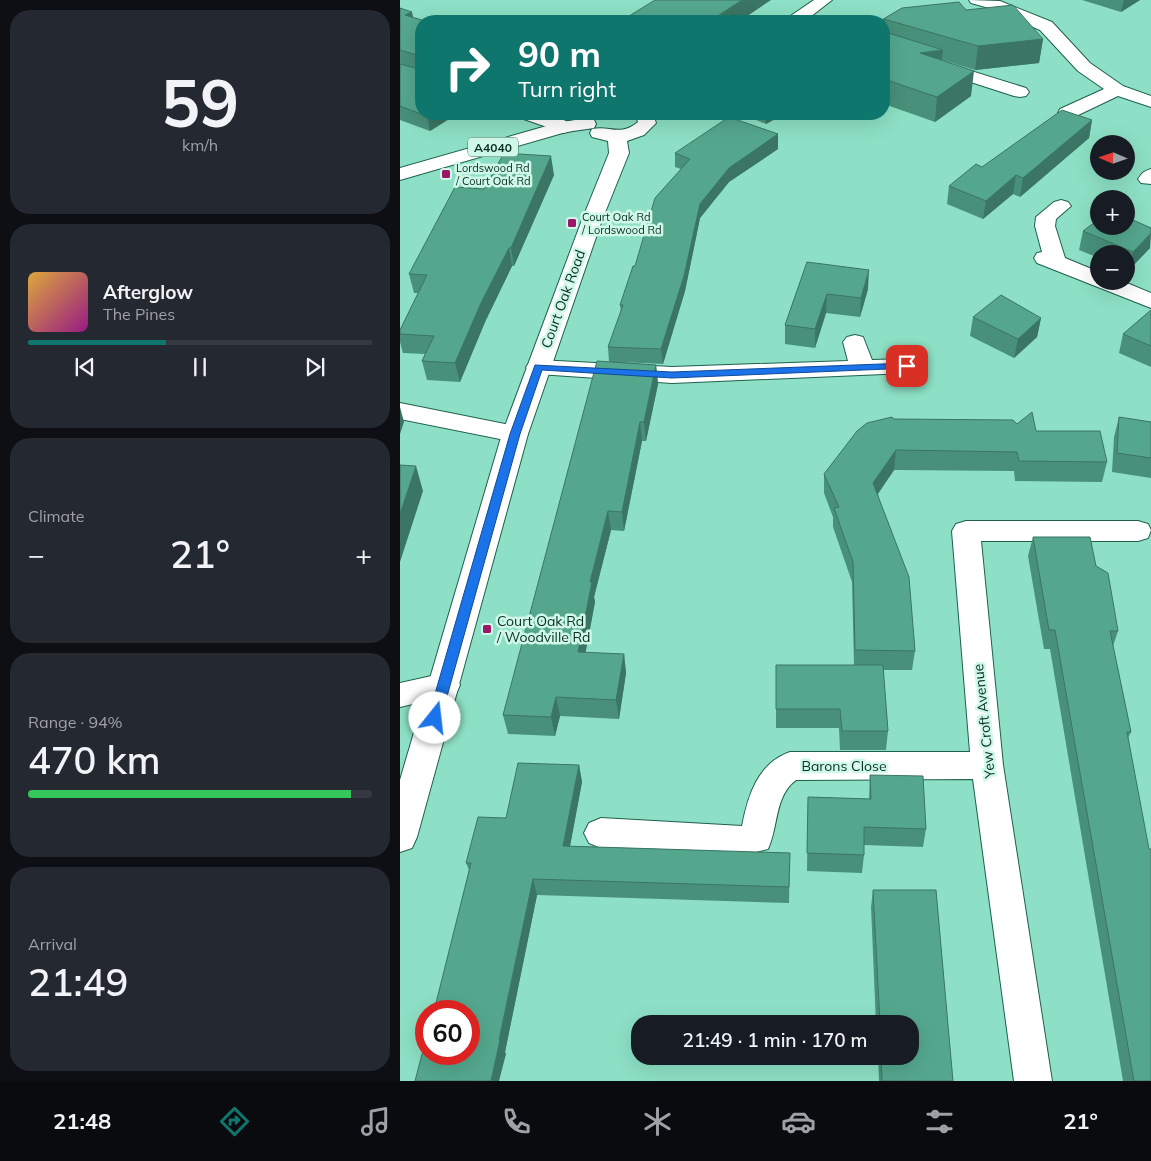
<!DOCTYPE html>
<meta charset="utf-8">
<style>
:root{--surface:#171b24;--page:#242831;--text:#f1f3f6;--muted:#9ea1a6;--line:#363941;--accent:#0f766e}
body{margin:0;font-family:Mulish,sans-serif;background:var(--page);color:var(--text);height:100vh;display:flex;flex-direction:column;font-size:19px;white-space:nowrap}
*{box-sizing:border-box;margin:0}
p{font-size:16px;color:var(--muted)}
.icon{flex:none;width:28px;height:28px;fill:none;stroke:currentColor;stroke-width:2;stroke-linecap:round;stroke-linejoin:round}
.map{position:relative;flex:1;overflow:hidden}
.sheet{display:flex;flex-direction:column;gap:10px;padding:10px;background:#0d0f14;width:400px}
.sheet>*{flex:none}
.top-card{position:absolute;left:15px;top:15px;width:475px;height:105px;border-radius:20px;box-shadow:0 5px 20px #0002;background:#0f766e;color:#fff;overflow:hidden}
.needle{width:32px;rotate:272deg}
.tools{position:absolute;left:690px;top:135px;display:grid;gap:10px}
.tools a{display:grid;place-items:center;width:45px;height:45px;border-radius:50%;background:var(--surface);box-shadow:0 5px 20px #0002;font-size:25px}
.speed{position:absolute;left:15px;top:1000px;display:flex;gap:10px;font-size:25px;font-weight:700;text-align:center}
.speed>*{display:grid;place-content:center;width:65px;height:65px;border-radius:50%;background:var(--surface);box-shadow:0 5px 20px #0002;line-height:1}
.speed .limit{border:8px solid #d22;background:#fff;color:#111}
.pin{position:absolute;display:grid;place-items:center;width:42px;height:42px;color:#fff;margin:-21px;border-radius:10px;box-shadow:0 2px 8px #0006}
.me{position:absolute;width:55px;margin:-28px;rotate:16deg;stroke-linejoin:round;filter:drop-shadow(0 0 4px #0008)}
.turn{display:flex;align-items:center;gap:18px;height:105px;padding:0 20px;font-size:22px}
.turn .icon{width:65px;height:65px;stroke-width:2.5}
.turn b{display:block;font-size:35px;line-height:42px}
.big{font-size:38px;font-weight:600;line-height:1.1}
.sheet .tile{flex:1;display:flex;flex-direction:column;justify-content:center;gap:8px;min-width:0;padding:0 18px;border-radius:20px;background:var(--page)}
.sheet .dial{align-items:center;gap:0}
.dial b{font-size:65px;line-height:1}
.song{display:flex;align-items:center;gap:15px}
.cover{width:60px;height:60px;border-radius:8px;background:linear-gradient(135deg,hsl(40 70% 55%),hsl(310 70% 35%))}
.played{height:5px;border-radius:2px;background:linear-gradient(90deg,var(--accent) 40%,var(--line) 40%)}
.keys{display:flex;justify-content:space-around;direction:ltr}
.heat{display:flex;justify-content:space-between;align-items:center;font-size:28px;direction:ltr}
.charge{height:8px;border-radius:4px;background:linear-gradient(90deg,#34c759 94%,var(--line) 0)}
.trip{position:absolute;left:231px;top:1015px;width:288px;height:50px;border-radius:20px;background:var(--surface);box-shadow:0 5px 20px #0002;font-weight:600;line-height:50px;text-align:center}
.tab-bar{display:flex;height:80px;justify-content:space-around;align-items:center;background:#090b0e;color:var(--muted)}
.tab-bar .icon{width:35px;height:35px}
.tab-bar .selected{color:var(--accent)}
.tab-bar b{font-size:22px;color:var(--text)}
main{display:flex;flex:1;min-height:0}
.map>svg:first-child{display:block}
</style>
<main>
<section class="sheet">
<div class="tile dial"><b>59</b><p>km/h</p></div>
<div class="tile">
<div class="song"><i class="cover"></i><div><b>Afterglow</b><p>The Pines</p></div></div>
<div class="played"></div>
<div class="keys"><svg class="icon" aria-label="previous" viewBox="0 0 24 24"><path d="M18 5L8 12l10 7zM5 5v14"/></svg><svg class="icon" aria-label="pause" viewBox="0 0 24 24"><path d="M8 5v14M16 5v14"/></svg><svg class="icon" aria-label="next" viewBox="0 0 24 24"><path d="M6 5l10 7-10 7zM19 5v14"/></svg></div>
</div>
<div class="tile"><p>Climate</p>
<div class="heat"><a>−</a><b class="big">21°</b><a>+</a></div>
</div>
<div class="tile"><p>Range · 94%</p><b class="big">470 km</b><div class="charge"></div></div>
<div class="tile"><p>Arrival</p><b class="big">21:49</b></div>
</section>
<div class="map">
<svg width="751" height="1081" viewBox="0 0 751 1081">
<rect width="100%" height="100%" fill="#8de0c5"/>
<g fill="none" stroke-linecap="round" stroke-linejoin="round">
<g stroke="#1e604d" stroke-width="2">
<path id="minor" d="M 569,0 L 600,1 L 652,22 L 690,63 L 723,86 L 751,96 L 751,107 L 718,96 L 674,117 L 667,119 L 660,117 L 658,113 L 660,109 L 704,89 L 678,71 L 640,30 L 589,8 L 571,3 Z
M 484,44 L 626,88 L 629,92 L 626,96 L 620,97 L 614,96 L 484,54 Z
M 119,114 C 133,113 164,114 173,127 L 171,131 L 164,133 L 121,118 Z
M 751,169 L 751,184 L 741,183 L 738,179 C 742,173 744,171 751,169 Z
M 661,200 L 668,202 L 671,206 L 656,219 L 655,226 L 665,258 L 699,272 L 699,281 L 722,281 L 751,293 L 751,308 L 637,263 L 634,258 L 637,253 L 642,252 L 635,226 L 636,217 L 654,202 Z
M 455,335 L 463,337 L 472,360 L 507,359 L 515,361 L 519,366 L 515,371 L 507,373 L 272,383 L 138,374 L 130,372 L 126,367 L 130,362 L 138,360 L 272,367 L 448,361 L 443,342 L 447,337 Z
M 0,403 L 115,426 L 124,428 L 128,434 L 124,440 L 115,442 L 0,419 Z
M 566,521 L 738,521 L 748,524 L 751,530 L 748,538 L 738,541 L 581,541 L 603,765 L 652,1081 L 614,1081 L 573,779 L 396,780 C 374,797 379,825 368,849 L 339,856 L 201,848 L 189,843 L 184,833 L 189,823 L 201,818 L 342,826 C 348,795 358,763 390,752 L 570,752 L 552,531 L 556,524 Z
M 45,673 L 56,676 L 60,685 L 56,694 L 0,707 L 0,683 Z"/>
</g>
<g stroke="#1e604d" stroke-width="2">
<path id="major" d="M 414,0 L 432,0 L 405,21 L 387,21 L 389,17 Z
M 235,114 L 253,114 L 256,123 L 244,135 L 227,141 L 229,153 L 202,220 L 128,434 L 17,837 L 12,848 L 0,852 L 0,780 L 102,434 L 182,220 L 209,153 L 208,141 L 192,137 L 190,133 L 192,129 C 210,125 220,137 238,122 Z
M 187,118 L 194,120 L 196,124 L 194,128 L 166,132 L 0,180 L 0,168 L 157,123 Z"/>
</g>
<use href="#minor" fill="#fff" fill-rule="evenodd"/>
<use href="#major" fill="#fff" fill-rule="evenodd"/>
</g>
<path fill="#489079" d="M 682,0 L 740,0 L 721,12 Z
M 0,8 L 14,18 L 25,21 L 21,114 L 57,114 L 30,131 L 0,120 Z
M 502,8 L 566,10 L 643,39 L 639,63 L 575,70 L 542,60 L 571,96 L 535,122 L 484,104 L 484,21 L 480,21 Z
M 342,114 L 384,114 L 366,124 Z
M 692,120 L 689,138 L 620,197 L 613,194 L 583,219 L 547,204 L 549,186 L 582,167 Z
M 378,134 L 378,149 L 329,182 L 300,218 L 285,291 L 263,364 L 219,362 L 256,365 L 258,384 L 246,441 L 242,441 L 224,531 L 211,530 L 194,597 L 195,602 L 185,653 L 224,654 L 226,673 L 219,719 L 160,716 L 155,736 L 108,734 L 103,715 L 209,362 L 208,347 L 221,312 L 220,305 L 235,266 L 281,169 L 275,167 L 275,153 Z
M 154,175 L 114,266 L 112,266 L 85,322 L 60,382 L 27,380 L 22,361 L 25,354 L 3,353 L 0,342 L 0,330 L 18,293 L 14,293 L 9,274 L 84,189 Z
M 683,231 L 750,248 L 728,271 L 726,270 L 726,254 L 699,254 L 699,258 L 679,250 Z
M 407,262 L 468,289 L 460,317 L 426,313 L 415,348 L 385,344 L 385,325 Z
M 751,310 L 751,367 L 719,353 L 723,334 Z
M 573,317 L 641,318 L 637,337 L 614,358 L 570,336 Z
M 719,417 L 751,422 L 751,478 L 712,472 L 714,437 Z
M 494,419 L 617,424 L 636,431 L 707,462 L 702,482 L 615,481 L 614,471 L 494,470 L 478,494 L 515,651 L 512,670 L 483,670 L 488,731 L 486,750 L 440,750 L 439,728 L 376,728 L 376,665 L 454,665 L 452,582 L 433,527 L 433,517 L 424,493 L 424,474 Z
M 633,537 L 696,566 L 718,631 L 713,646 L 731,732 L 728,738 L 751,1081 L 723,1081 L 650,649 L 644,649 L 628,556 Z
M 179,765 L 182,782 L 170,846 L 390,853 L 389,903 L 137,895 L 105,1052 L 106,1054 L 26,1054 L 69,870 L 66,863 L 106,818 Z
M 470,775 L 526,829 L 523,847 L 464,845 L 464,855 L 462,873 L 407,871 L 408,797 L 469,799 Z
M 473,890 L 553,1081 L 479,1081 L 478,1056 L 510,1056 L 510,1024 L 476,1024 L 471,907 Z"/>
<path fill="#3b7563" d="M 342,0 L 371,0 L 340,21 L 310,21 Z
M 724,0 L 740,0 L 721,12 Z
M 12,12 L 15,26 L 5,15 Z
M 643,39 L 639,63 L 575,70 L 578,46 Z
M 543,50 L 540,74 L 520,53 Z
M 574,71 L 571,96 L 535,122 L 537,97 Z
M 30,114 L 57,114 L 30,131 L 27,116 Z
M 366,114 L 384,114 L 366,124 Z
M 692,120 L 689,138 L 620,197 L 623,178 Z
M 378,134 L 378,149 L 329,182 L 300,218 L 285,291 L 263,364 L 261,349 L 300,204 L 329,168 Z
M 151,156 L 154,175 L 114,266 L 111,248 Z
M 616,175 L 613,194 L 583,219 L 586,201 Z
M 751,233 L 750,248 L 728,271 L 733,252 Z
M 109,248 L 112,266 L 85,322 L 60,382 L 55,363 L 81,303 Z
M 469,270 L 468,289 L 460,317 L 461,298 Z
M 427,294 L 426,313 L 415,348 L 415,329 Z
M 641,318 L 637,337 L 614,358 L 618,339 Z
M 256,365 L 258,384 L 246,441 L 244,422 Z
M 0,407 L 4,422 L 0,434 Z
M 240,422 L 242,441 L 224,531 L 222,512 Z
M 496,450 L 494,470 L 472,502 L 473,483 Z
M 16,466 L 23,491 L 0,562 L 0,514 Z
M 208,511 L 211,530 L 194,597 L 195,602 L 182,672 L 178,652 L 190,582 Z
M 224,654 L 226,673 L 219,719 L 216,700 Z
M 156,697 L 160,716 L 155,736 L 151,717 Z
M 179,765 L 182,782 L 167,862 L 163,846 Z
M 133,879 L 137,895 L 105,1052 L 106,1054 L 99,1081 L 91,1081 Z"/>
<path fill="#54a78d" stroke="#3b7563" d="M 255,0 L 342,0 L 310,21 L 289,21 L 285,20 L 283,21 L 221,21 Z
M 559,2 L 566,10 L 613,5 L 643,39 L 578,46 L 484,19 L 485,32 L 543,50 L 520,53 L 574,71 L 537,97 L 484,79 L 484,21 L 480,21 L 502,8 Z
M 0,8 L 12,12 L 5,15 L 25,21 L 21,21 L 21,114 L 0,106 L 0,64 L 19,69 L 20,56 L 0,50 Z
M 662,110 L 692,120 L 623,178 L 616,175 L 586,201 L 549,186 L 576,164 L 582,167 Z
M 21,114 L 30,114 L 27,116 Z
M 329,117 L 378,134 L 329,168 L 300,204 L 284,276 L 261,349 L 208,347 L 223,305 L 220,305 L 233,266 L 235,266 L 255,198 L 290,159 L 275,153 Z
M 104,153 L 151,156 L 111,248 L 109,248 L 81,303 L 55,363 L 22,361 L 34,336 L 0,334 L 0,330 L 27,275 L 9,274 L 55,187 L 84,189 Z
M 726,217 L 751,228 L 751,233 L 733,252 L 683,231 L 699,219 L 699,226 L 726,226 Z
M 407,262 L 469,270 L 461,298 L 427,294 L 415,329 L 385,325 Z
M 601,295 L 641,318 L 618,339 L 573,317 Z
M 751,310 L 751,346 L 723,334 Z
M 197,361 L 256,365 L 244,422 L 240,422 L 222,512 L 208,511 L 190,582 L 192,582 L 178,652 L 224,654 L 216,700 L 156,697 L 151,717 L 103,715 Z
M 632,412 L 636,431 L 700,431 L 707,462 L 619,461 L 617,452 L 496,450 L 473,483 L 509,577 L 515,651 L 455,650 L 453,562 L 434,508 L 439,507 L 424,474 L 457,431 L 467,423 L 492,417 L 494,419 L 613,420 L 617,424 Z
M 719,417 L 751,422 L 751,458 L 717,453 Z
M 0,465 L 16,466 L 0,514 Z
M 633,537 L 690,537 L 696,566 L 708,573 L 718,631 L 710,631 L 731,732 L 727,732 L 749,849 L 751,849 L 751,1081 L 734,1081 L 655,630 L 649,630 Z
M 376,665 L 483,665 L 488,731 L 442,731 L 440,709 L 376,709 Z
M 118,763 L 179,765 L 163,846 L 390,853 L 389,887 L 133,879 L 99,1040 L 100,1040 L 91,1081 L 15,1081 L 26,1039 L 26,1054 L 69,1054 L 69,1011 L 34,1011 L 71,863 L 66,863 L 78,817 L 106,818 Z
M 470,775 L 523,776 L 526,829 L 464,827 L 464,855 L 407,853 L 408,797 L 471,799 Z
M 473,890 L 536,890 L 553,1081 L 482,1081 L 481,1056 L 510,1056 L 510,1024 L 480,1024 Z"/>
<path fill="#1a73e8" stroke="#114b97" d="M 507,363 L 511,363 L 511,368 L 272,378 L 142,370 L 120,434 L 41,718 L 39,722 L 35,724 L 30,722 L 28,718 L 110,434 L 135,365 L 272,372 Z"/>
<g fill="#9d1767" stroke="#d0f8e9" stroke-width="2">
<rect x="41" y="169" width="10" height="10" rx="2.5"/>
<rect x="167" y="218" width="10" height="10" rx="2.5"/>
<rect x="82" y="624" width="10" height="10" rx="2.5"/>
</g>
<g text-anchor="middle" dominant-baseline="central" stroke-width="5" stroke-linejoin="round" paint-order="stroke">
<g font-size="11" fill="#0b2f25" stroke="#d0f8e9" text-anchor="start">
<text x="56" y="168">Lordswood Rd<tspan x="56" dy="13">/ Court Oak Rd</tspan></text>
<text x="182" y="217">Court Oak Rd<tspan x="182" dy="13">/ Lordswood Rd</tspan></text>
</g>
<rect fill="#d0f8e9" stroke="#466b60" stroke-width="1" x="68" y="137.5" width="50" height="19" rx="4"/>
<g font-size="12" font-weight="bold" fill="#0b2f25">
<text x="93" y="147">A4040</text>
</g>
<g font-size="14" fill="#0b2f25" stroke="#d0f8e9">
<text transform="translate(163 299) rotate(-70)">Court Oak Road</text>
<text transform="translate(584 721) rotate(-96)">Yew Croft Avenue</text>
<text x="444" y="766">Barons Close</text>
</g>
<g font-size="14" fill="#0b2f25" stroke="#d0f8e9" text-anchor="start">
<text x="97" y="621">Court Oak Rd<tspan x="97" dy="16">/ Woodville Rd</tspan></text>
</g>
</g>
</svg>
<div class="tools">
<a><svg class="needle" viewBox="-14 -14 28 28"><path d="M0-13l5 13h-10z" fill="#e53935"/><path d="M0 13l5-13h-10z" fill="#9ea1a6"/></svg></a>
<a>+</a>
<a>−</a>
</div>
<div class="speed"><div class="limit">60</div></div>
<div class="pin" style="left:507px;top:366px;background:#d93025"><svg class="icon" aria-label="arrive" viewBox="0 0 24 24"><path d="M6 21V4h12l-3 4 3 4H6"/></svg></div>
<svg class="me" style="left:35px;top:718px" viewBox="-20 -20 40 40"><circle r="19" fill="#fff"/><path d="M0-13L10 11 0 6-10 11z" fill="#1a73e8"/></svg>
<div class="trip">21:49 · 1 min · 170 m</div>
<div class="top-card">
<div class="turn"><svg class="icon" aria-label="right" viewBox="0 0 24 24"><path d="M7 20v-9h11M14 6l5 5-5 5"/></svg><div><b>90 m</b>Turn right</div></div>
</div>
</div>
</main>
<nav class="tab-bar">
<b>21:48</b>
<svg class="icon selected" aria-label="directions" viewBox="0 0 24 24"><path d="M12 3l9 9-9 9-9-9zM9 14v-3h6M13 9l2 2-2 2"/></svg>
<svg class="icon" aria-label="music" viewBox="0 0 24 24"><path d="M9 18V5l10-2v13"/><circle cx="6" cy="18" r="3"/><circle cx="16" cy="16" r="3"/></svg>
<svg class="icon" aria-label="phone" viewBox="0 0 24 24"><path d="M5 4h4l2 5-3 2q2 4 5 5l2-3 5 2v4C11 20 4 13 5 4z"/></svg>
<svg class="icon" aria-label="climate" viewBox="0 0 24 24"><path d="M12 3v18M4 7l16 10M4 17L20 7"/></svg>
<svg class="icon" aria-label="car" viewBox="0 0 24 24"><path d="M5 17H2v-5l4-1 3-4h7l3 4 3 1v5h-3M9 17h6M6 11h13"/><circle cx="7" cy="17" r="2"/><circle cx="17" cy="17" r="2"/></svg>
<svg class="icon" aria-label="filters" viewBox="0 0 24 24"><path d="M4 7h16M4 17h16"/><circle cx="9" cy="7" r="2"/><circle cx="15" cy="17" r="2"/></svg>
<b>21°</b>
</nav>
